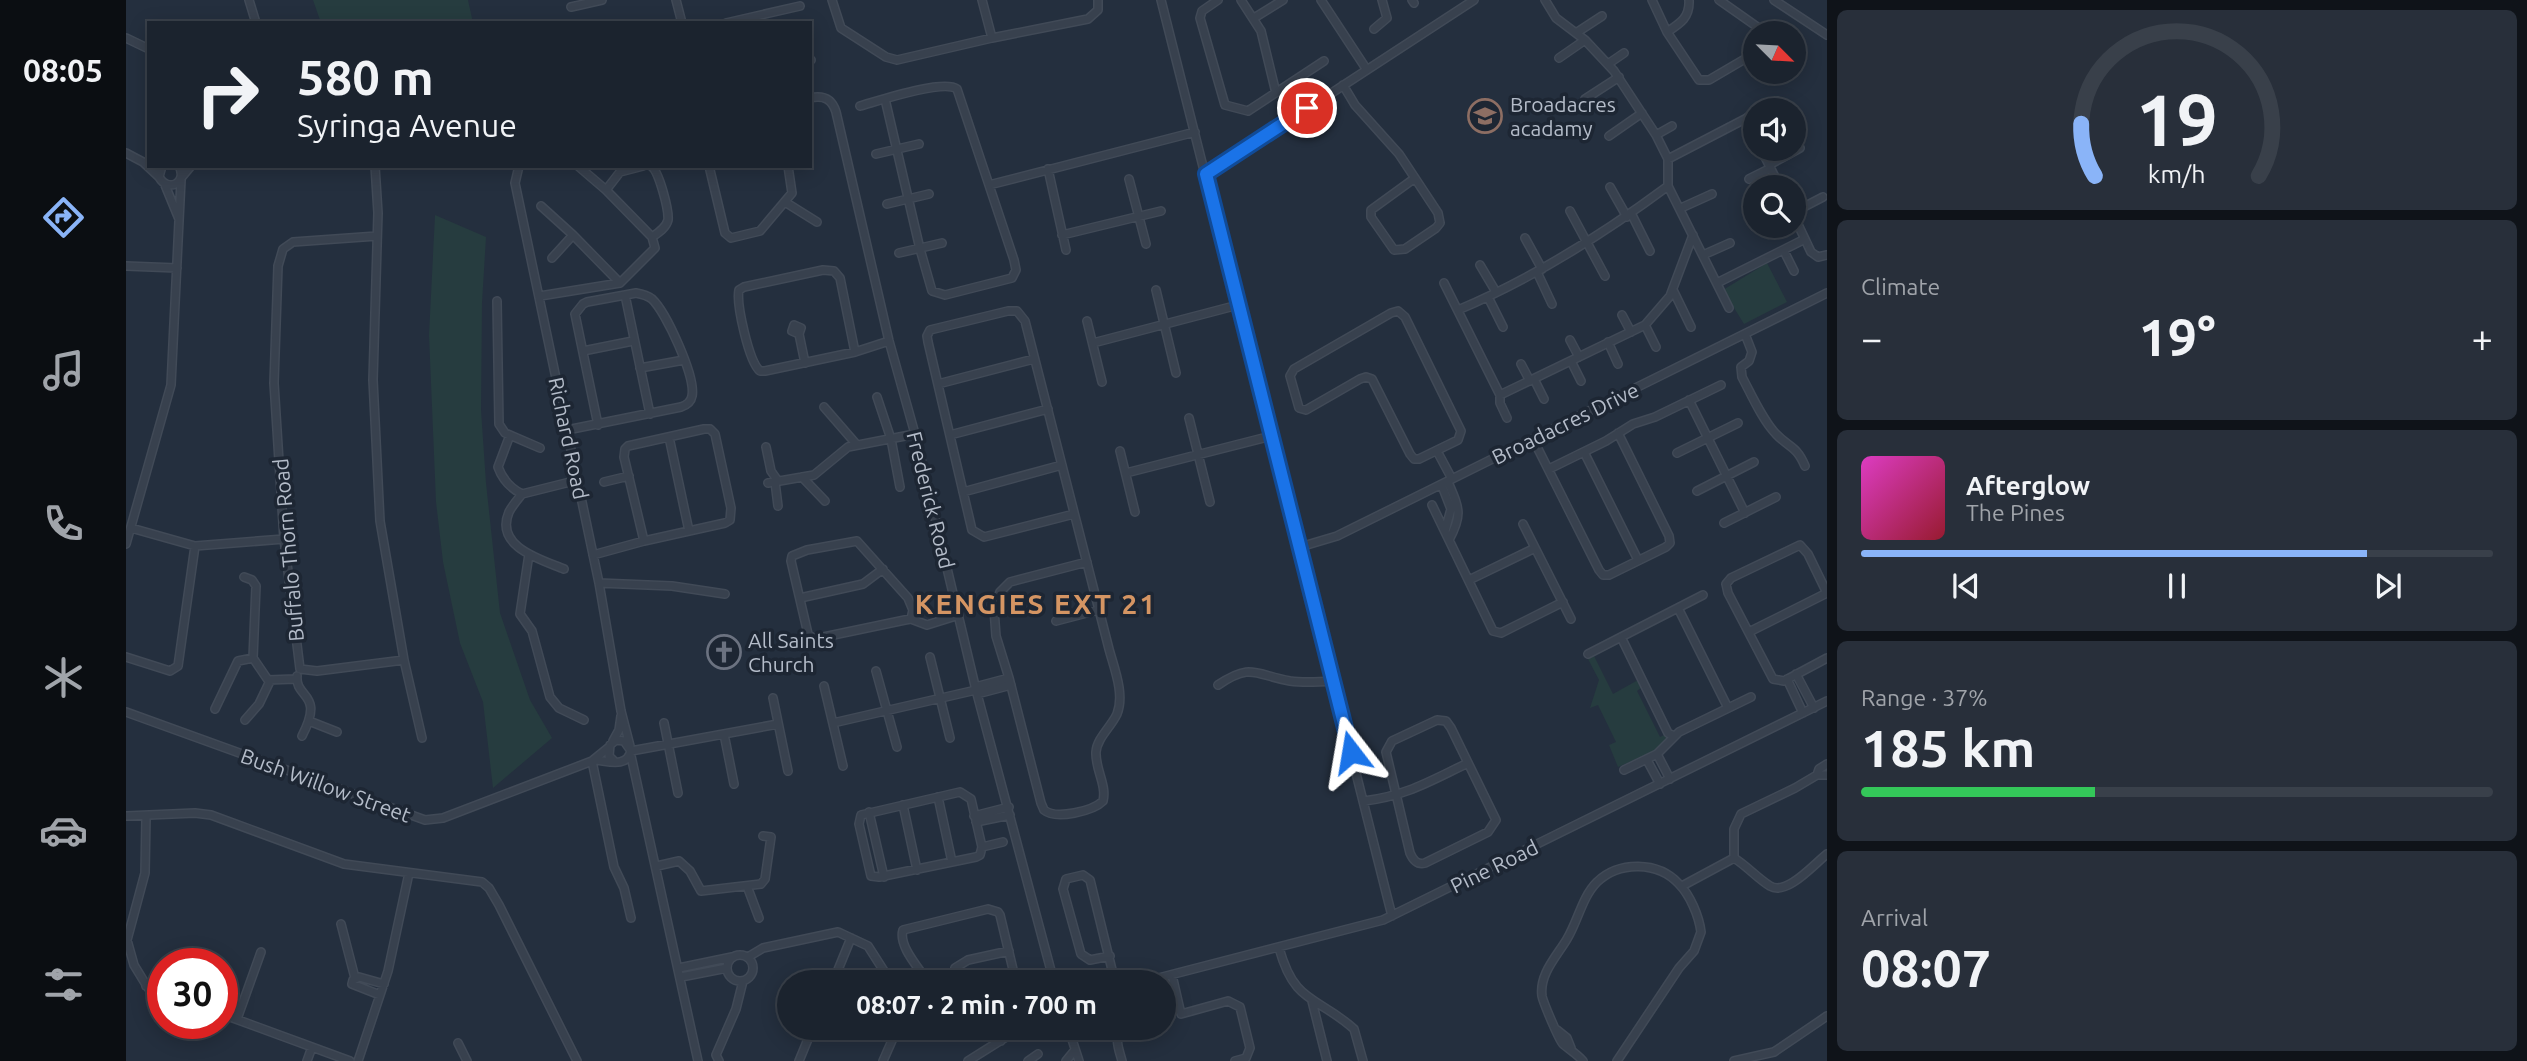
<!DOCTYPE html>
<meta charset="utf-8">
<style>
:root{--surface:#1b232e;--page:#282f3a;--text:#f1f3f6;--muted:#a0a4aa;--line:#39404a;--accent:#8ab4f8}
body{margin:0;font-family:Ubuntu,sans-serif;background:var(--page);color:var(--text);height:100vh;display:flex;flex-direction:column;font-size:26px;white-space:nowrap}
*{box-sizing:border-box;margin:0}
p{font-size:23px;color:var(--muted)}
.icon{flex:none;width:38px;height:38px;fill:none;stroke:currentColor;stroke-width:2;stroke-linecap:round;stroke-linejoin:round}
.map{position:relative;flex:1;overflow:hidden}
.drawer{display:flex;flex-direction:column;gap:10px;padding:10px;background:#0f1319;width:700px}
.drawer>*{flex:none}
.top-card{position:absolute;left:21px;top:21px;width:665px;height:147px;border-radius:0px;box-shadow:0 4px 18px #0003,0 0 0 2px var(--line);background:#1b232e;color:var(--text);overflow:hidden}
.needle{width:46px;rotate:114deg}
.fabs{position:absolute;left:1617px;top:21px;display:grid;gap:14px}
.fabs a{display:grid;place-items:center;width:63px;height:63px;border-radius:50%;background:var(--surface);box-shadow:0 4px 18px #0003,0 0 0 2px var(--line);font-size:35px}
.speed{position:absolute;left:21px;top:948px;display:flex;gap:14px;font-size:35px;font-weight:700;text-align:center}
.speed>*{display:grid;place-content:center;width:91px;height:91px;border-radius:50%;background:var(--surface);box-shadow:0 4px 18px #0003,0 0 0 2px var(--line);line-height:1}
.speed .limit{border:10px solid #d22;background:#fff;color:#111}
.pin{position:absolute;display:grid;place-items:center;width:60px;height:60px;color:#fff;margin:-30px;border:4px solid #fff;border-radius:50%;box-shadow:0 2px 7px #0007}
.me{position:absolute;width:77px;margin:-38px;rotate:346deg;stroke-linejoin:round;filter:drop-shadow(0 0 5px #0008)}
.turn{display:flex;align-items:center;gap:24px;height:147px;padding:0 35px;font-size:32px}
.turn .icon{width:91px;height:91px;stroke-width:2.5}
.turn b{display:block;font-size:49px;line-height:60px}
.big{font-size:52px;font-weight:700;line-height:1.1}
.drawer .tile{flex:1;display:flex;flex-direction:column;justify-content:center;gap:10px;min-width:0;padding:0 24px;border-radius:10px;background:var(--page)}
.drawer .dial{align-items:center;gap:0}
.dial svg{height:182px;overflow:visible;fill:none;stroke:var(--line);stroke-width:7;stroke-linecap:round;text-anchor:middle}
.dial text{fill:var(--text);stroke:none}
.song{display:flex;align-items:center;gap:21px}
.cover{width:84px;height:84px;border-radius:10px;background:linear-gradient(135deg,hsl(310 70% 55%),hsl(350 70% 35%))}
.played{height:7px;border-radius:4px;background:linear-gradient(90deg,var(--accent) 80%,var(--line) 80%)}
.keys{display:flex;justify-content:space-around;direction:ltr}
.heat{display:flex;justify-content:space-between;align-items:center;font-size:38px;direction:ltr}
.charge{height:10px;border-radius:5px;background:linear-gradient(90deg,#34c759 37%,var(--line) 0)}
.trip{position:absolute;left:651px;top:970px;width:399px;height:70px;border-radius:35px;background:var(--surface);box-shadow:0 4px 18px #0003,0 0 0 2px var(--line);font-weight:700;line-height:70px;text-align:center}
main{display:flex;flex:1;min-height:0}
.dock{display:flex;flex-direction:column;width:126px;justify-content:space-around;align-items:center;background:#0b0e12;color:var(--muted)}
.dock .icon{width:49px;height:49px}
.dock .on{color:var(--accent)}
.dock b{font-size:32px;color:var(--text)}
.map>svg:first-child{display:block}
</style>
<main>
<nav class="dock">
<b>08:05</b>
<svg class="icon on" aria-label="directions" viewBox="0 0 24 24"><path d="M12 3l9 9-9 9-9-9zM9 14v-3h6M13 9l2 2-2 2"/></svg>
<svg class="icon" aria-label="music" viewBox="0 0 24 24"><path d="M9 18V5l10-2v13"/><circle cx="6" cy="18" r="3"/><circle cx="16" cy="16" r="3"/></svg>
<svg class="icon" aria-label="phone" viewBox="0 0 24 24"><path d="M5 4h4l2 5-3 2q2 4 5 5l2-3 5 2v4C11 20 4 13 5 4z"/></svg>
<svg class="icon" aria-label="climate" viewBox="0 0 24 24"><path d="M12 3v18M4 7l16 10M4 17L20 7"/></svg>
<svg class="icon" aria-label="car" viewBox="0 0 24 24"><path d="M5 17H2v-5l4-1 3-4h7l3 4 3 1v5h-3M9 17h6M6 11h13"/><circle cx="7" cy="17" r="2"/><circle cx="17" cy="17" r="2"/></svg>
<svg class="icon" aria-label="filters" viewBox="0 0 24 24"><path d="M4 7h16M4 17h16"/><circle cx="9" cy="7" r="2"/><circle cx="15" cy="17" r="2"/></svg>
</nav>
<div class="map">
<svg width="1701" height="1061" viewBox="0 0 1701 1061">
<rect width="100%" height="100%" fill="#242f3e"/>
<path fill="#263c3f" d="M 187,0 L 342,0 L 347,23 L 195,23 Z
M 309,215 L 360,237 L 356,303 L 355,410 L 360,483 L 374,613 L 404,700 L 426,738 L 367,788 L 357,702 L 334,643 L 317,562 L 310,502 L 303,335 Z
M 1641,263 L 1661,302 L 1618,324 L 1597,290 Z
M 1468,656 L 1487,694 L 1512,680 L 1516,687 L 1511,691 L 1534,737 L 1540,734 L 1542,737 L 1531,750 L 1492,767 L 1483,745 L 1490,742 L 1472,705 L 1464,708 L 1473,680 L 1462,659 Z"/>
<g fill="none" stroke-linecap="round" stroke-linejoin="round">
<g stroke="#414a57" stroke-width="10">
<path id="street" d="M 123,0 L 130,23
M 550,0 L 556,23
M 706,0 L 715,28 L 760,57 L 771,60 L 866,38 L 962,19 L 972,10 L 972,0
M 856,0 L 866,38
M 1035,0 L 1266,916
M 1092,0 L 1076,11 L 1074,18 L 1099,105 L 1122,111 L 1198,61
M 1115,0 L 1135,31 L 1150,93
M 1195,0 L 1241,70
M 1286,0 L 1288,3
M 1419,0 L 1430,18 L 1459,40 L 1488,71 L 1530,135 L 1542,159 L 1542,186 L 1603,308
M 1526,0 L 1541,32 L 1573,80 L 1583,80 L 1629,53
M 1593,0 L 1640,33
M 1648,0 L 1701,35
M 445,7 L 476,0
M 1128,18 L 1157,0
M 600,23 L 674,6
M 1248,29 L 1261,18 L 1256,0
M 1541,32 C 1555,23 1564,17 1563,0
M 1450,33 L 1476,16
M 0,38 L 23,49
M 1433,58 L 1459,40
M 684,60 L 685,60
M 1482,64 L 1498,53
M 1217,85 L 1229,105 L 1273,154 L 1277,160 L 1312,213 L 1314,223 L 1310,228 L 1279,249 L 1268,250 L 1245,217 L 1245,210 L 1289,178
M 684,98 C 698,95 706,99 710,112 L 763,341 L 789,434 L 850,690 L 928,982
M 1459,99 L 1493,77
M 734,106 C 752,101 817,79 831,89 L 888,260 L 890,270 L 886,278 L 819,295 L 806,291 L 794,249 L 759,99
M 1632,110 L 1651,101
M 1619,119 L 1629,138
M 1530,135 L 1546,126
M 1483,136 L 1516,113
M 1635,149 L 1654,187
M 0,153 L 17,162 L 33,177
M 750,154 L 793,144
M 1542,159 L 1619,119 L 1629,112
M 1643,165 L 1674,148
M 36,166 L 33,177 C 42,193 62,183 53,166
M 249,166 L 252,213 L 247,380 L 254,521 L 278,660 L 296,738
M 393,166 L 389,183 L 473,583 L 495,711 L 504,746
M 525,166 C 533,171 543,210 542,220 C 540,228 532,233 526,237
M 583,166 L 599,233 L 605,238 L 634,231 L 666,193 L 662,166
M 922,169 L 940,250
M 1080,175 L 1348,0
M 55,178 L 65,166
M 1003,179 L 1020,244
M 1623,179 L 1645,168
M 39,185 L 53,219
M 863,185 L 1069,132
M 1484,187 L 1501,217
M 480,190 L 494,172 L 517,166
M 659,202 L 691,222
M 761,204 L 803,194
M 415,206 L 447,235 L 494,283
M 1555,208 L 1586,194
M 1444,211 L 1479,276
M 1668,212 L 1697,197
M 1506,215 L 1524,251
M 1668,216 L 1685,252 L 1692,257 L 1701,255
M 936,235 L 1035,211
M 251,236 L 167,242 L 157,249 L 152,266 L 148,383 L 158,539 L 174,669 L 191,671 L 278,660
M 1399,238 L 1416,269
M 1658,251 L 1668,271
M 773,253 L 816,243
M 1577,255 L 1604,243
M 426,258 L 447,235
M 1354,265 L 1370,292
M 0,266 L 51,268
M 1411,272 L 1426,304
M 1318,283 L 1374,395 L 1374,403 L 1381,418
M 1591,283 L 1679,239
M 1030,290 L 1050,373
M 1547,290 L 1565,327
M 499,295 L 524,414
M 414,296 L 494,283 L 529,248 L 526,237 L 480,190 L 452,166
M 1362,297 L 1377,327
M 371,301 L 373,424 L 379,433 L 414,448
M 1332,310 C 1408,278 1476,235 1542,186
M 1272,311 L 1279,317 L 1335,431 L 1332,440 L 1293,459 L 1288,459 L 1284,454 L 1246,379 L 1240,377 L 1234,379 L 1180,410 L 1173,408 L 1164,376 L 1168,369 L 1265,313 Z
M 1496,315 L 1505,332
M 961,321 L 976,382
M 1519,325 L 1530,347
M 673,334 L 666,331 L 668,325 L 675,328 L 673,334 L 679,363
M 1619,334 L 1626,352 L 1623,361 L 1615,367 L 1616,377 C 1625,394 1637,421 1650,434 C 1663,448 1670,445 1679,466
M 1444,340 L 1453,357
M 1482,342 L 1492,364
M 967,343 L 1112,305
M 457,351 L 507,341
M 729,352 L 714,278 L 708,271 L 697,270 L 618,287 L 613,290 C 610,304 623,362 634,371 L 639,371 L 729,352 L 763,341
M 1445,361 L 1455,381
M 1395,364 L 1404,381
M 514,368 L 558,360
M 1408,379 L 1418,399
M 812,384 L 908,359
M 1374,395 L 1519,325 L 1544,296 L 1567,235
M 751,397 L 765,439 L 774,487
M 1563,400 L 1619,513
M 698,407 L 731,445
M 1063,418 L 1084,502
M 578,429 L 584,429 L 589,434 L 605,508 L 604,520 L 599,523 L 518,541 L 498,457 L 499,449 L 502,446 Z
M 441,430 L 555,407 C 561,405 565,402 566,396 C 570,377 540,312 526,299 C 521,295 516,294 510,293 L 461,302 L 457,304 L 449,314 L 472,425
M 384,435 L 372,467 C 376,478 384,488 396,494 L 452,480
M 824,435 L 922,409
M 543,437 L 563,531
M 1407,439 L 1473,570 L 1477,575 L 1483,575 L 1540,547 L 1544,543 L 1543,536 L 1492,433
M 640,447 L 645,471 L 652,481
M 994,451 L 1009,512
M 1311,451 L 1326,479
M 1458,452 L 1512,560
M 1551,453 L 1612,423
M 1423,469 L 1480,441 L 1507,424 L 1529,417 L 1595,385
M 1000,473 L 1145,436
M 676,477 L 699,501
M 478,482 L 503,476
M 649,482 L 652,506
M 1322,482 C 1333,508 1337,514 1323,540
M 642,483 L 688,475 L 722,447 L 789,434
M 1316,486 L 1325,509 L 1319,531
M 1571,491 L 1628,462
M 837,492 L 936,465
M 396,494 C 392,499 386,506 383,512 C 368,547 416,560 438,569
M 1306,505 L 1367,631 L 1375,633 L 1437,602
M 948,514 L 858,537 L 846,530 L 802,342 L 801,336 L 804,330 L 882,311 L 891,311 L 899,321 L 983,649 C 988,668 999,694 991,714 C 985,727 971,738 970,752 C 969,769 981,785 977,801 C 967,811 930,820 918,810 L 915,803 L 883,678 L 870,636 L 868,609 L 874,592 L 884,582 L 961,562
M 1598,523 L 1650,497
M 1397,524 L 1445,619
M 5,528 L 69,546 L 158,539
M 0,544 L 45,385 L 55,180
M 1174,547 L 1211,536 L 1701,293
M 403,554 L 394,614 L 406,631 L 424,697 L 433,708 L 458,720
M 467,555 L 518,541
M 118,577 L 126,580 L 130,586 L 127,658 L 142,680 L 169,679
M 1343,580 L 1409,548
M 473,583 L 546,586 L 599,594
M 1701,593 L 1682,554 L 1674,545 L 1605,578 L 1600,584 L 1602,593 L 1647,679 L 1658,681 L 1701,658
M 674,598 L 737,584 L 757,569
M 1552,608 L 1602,708
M 785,619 L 787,610 L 782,598 L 731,541 L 681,550 L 666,556 L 665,561 L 682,634 L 688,639 L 779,620 L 785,619 L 801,625 L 833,615
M 930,621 L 972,610
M 1623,632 L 1701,593
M 1495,637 L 1542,733 L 1548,736
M 1462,654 L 1577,595
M 0,657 L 44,671 L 52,666 L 69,546
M 804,657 L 824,738
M 750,671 L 771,747
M 1670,674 L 1688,708
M 171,676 C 169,699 199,692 176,736
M 1661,679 L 1677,713
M 1092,685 C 1126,662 1129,675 1164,681 C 1178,683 1193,682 1207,681
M 698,686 L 717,766
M 849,687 L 883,678
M 851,694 L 885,685
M 647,698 L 662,771
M 89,709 L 112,661 L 127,658
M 0,712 L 299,820 L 317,818 L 466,761 L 482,748
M 119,720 L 133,704 L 144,681
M 1311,720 L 1320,721 L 1325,728 L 1370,820 L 1362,832 L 1299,863 C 1291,865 1287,860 1284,853 L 1260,752 L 1266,741 Z
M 183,721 L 211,732
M 538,723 L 552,793
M 707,723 L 850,690
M 598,734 L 608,784
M 487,741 L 493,730 L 495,716
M 505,751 L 652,724
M 1531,754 L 1544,779
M 505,756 L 572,1061
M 469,760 C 482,761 501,768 505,751 L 498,741 L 490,740 L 484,745 L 483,756 L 489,762
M 1521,760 L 1534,784
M 466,761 L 488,867 L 498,888 L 505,918
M 1498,770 L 1531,754 L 1553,732 L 1625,697
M 1691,775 L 1701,775
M 834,792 L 845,799 L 856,847 L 854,855 L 850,857 L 753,877 L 745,876 L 733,824 L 735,815 Z
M 812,797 L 826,862
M 1238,801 C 1280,796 1304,781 1342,763
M 777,805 L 791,870
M 743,812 L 758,877
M 0,816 L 69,813 L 85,815 L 218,864 L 356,882 L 363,888 L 373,905 L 451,1061
M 848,816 L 883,807
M 20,817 L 19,873 L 1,940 L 8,965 L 22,988
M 850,822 L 884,815
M 856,847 L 877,842
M 1608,858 L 1608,829 L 1615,814 L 1669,788 L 1691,775 L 1693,769 L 1701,764
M 1608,858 C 1621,866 1631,878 1644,886 C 1661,896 1688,864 1701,854
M 531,866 L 553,861 L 564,871 L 575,891 L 635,884 L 639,879 L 645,837 L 637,836
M 621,886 L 633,918
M 1556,886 L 1608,858
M 215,924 L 229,978
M 1153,948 C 1169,1005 1190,995 1228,1029 L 1237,1061
M601 968a13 13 0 1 1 26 0a13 13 0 1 1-26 0Z
M 984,956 L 964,960 L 955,954 L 937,889 L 940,879 L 957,875 L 964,880 L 989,982
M 622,957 L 637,948 L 712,932 L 742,946 L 765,982
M 553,968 L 606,957
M 829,968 L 842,960 L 883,951
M 1046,975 L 1055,1014 L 1102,1001 L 1114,1007 L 1124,1048 L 1120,1058 L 1109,1061
M 555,977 L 601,968
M 707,982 L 725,938
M 802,982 C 793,968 772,946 777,930 L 862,909 L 872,912 L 874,915 L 890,982
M 1017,982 L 1257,920 L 1701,701
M 1038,984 L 1045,1016 L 1038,1017
M 20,986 L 37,993
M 254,995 L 226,984 L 227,980 L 233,977 L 258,984
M 1186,1001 L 1201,1061
M 96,1014 L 224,1061
M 111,1019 L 135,952
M 866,1027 L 875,1041
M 942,1027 L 953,1061
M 1431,1030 L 1441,1038 L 1445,1048
M 332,1043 L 341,1061
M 181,1061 L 186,1047
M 232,1061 L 262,971 L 283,873
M 593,1061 L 590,1055 L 610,1009 L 617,981
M 673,1061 L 687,1027
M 757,1061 L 772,1027
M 842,1061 L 896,1027
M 902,1061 L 912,1054
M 940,1061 L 949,1050
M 996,1061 C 993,1049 986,1035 999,1027
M 1457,1061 C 1451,1054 1444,1050 1437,1044 C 1434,1042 1417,1002 1416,996 C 1413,974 1431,956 1441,939 C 1452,921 1456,897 1471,882 C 1493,861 1532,861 1553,884 C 1564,895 1573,916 1575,932 L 1568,951 L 1553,968 L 1491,1061
M 1608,1061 L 1648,1052 L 1701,1016"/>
</g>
<use href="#street" stroke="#38414e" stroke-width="7"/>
</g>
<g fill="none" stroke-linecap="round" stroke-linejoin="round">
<g stroke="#114b97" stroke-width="18">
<path id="route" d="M 1181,108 L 1080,174 L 1225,752"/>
</g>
<use href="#route" stroke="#1a73e8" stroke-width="12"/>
</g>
<defs>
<g id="school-ring" transform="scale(1.75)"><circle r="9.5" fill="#1d2633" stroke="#8d6e63" stroke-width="1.5"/><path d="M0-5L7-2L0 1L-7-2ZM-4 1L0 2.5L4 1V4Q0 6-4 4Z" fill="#8d6e63"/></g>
<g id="church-ring" transform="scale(1.75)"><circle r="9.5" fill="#1d2633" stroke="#6b7280" stroke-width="1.5"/><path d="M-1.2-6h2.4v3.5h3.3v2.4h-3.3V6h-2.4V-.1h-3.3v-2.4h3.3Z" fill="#6b7280"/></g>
</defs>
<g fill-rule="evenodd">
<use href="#school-ring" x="1359" y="116"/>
<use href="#church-ring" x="598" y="652"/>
</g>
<g text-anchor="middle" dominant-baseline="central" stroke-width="7" stroke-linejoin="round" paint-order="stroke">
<g font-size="21" fill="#b4bcc9" stroke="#1d2633" text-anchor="start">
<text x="1384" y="104">Broadacres<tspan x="1384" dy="24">acadamy</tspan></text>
<text x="622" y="640">All Saints<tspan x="622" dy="24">Church</tspan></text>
</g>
<g font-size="21" fill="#b4bcc9" stroke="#1d2633">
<text transform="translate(1439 423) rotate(-26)">Broadacres Drive</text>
<text transform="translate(443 438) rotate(78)">Richard Road</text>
<text transform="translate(805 500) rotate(76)">Frederick Road</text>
<text transform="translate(162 550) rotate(-95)">Buffalo Thorn Road</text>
<text transform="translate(200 785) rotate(20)">Bush Willow Street</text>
<text transform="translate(1368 866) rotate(-26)">Pine Road</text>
</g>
<g font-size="28" font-weight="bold" letter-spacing="2" fill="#d59563" stroke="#1d2633">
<text x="910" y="603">KENGIES EXT 21</text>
</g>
</g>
</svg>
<div class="fabs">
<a><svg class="needle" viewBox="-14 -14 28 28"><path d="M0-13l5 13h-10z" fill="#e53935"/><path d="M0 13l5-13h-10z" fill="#a0a4aa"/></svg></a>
<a><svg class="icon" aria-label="sound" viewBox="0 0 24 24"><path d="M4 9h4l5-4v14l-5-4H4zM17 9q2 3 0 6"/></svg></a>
<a><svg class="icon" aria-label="search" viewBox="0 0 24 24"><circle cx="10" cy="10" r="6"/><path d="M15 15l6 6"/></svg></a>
</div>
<div class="speed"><div class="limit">30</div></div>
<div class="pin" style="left:1181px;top:108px;background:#d93025"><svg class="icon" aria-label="arrive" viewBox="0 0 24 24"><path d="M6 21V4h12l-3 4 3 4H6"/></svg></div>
<svg class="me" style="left:1225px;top:752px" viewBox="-20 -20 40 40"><path d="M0-17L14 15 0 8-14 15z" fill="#1a73e8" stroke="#fff" stroke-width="4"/></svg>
<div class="trip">08:07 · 2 min · 700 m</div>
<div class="top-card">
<div class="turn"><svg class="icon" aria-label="right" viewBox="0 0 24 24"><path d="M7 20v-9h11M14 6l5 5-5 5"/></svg><div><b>580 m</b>Syringa Avenue</div></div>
</div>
</div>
<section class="drawer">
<div class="tile dial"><svg viewBox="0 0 100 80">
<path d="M14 69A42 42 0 1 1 86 69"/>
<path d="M14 69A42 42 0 0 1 8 46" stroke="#8ab4f8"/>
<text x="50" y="56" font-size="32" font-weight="700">19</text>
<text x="50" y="72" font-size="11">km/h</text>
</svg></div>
<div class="tile"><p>Climate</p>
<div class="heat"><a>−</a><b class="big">19°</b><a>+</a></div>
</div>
<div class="tile">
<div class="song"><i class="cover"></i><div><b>Afterglow</b><p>The Pines</p></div></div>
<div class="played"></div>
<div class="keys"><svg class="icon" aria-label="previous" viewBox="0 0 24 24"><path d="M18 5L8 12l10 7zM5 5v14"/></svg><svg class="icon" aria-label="pause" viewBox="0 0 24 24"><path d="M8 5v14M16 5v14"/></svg><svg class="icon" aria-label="next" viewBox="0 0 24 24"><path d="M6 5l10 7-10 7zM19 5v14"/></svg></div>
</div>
<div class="tile"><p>Range · 37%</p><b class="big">185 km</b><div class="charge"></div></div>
<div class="tile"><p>Arrival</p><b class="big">08:07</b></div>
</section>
</main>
